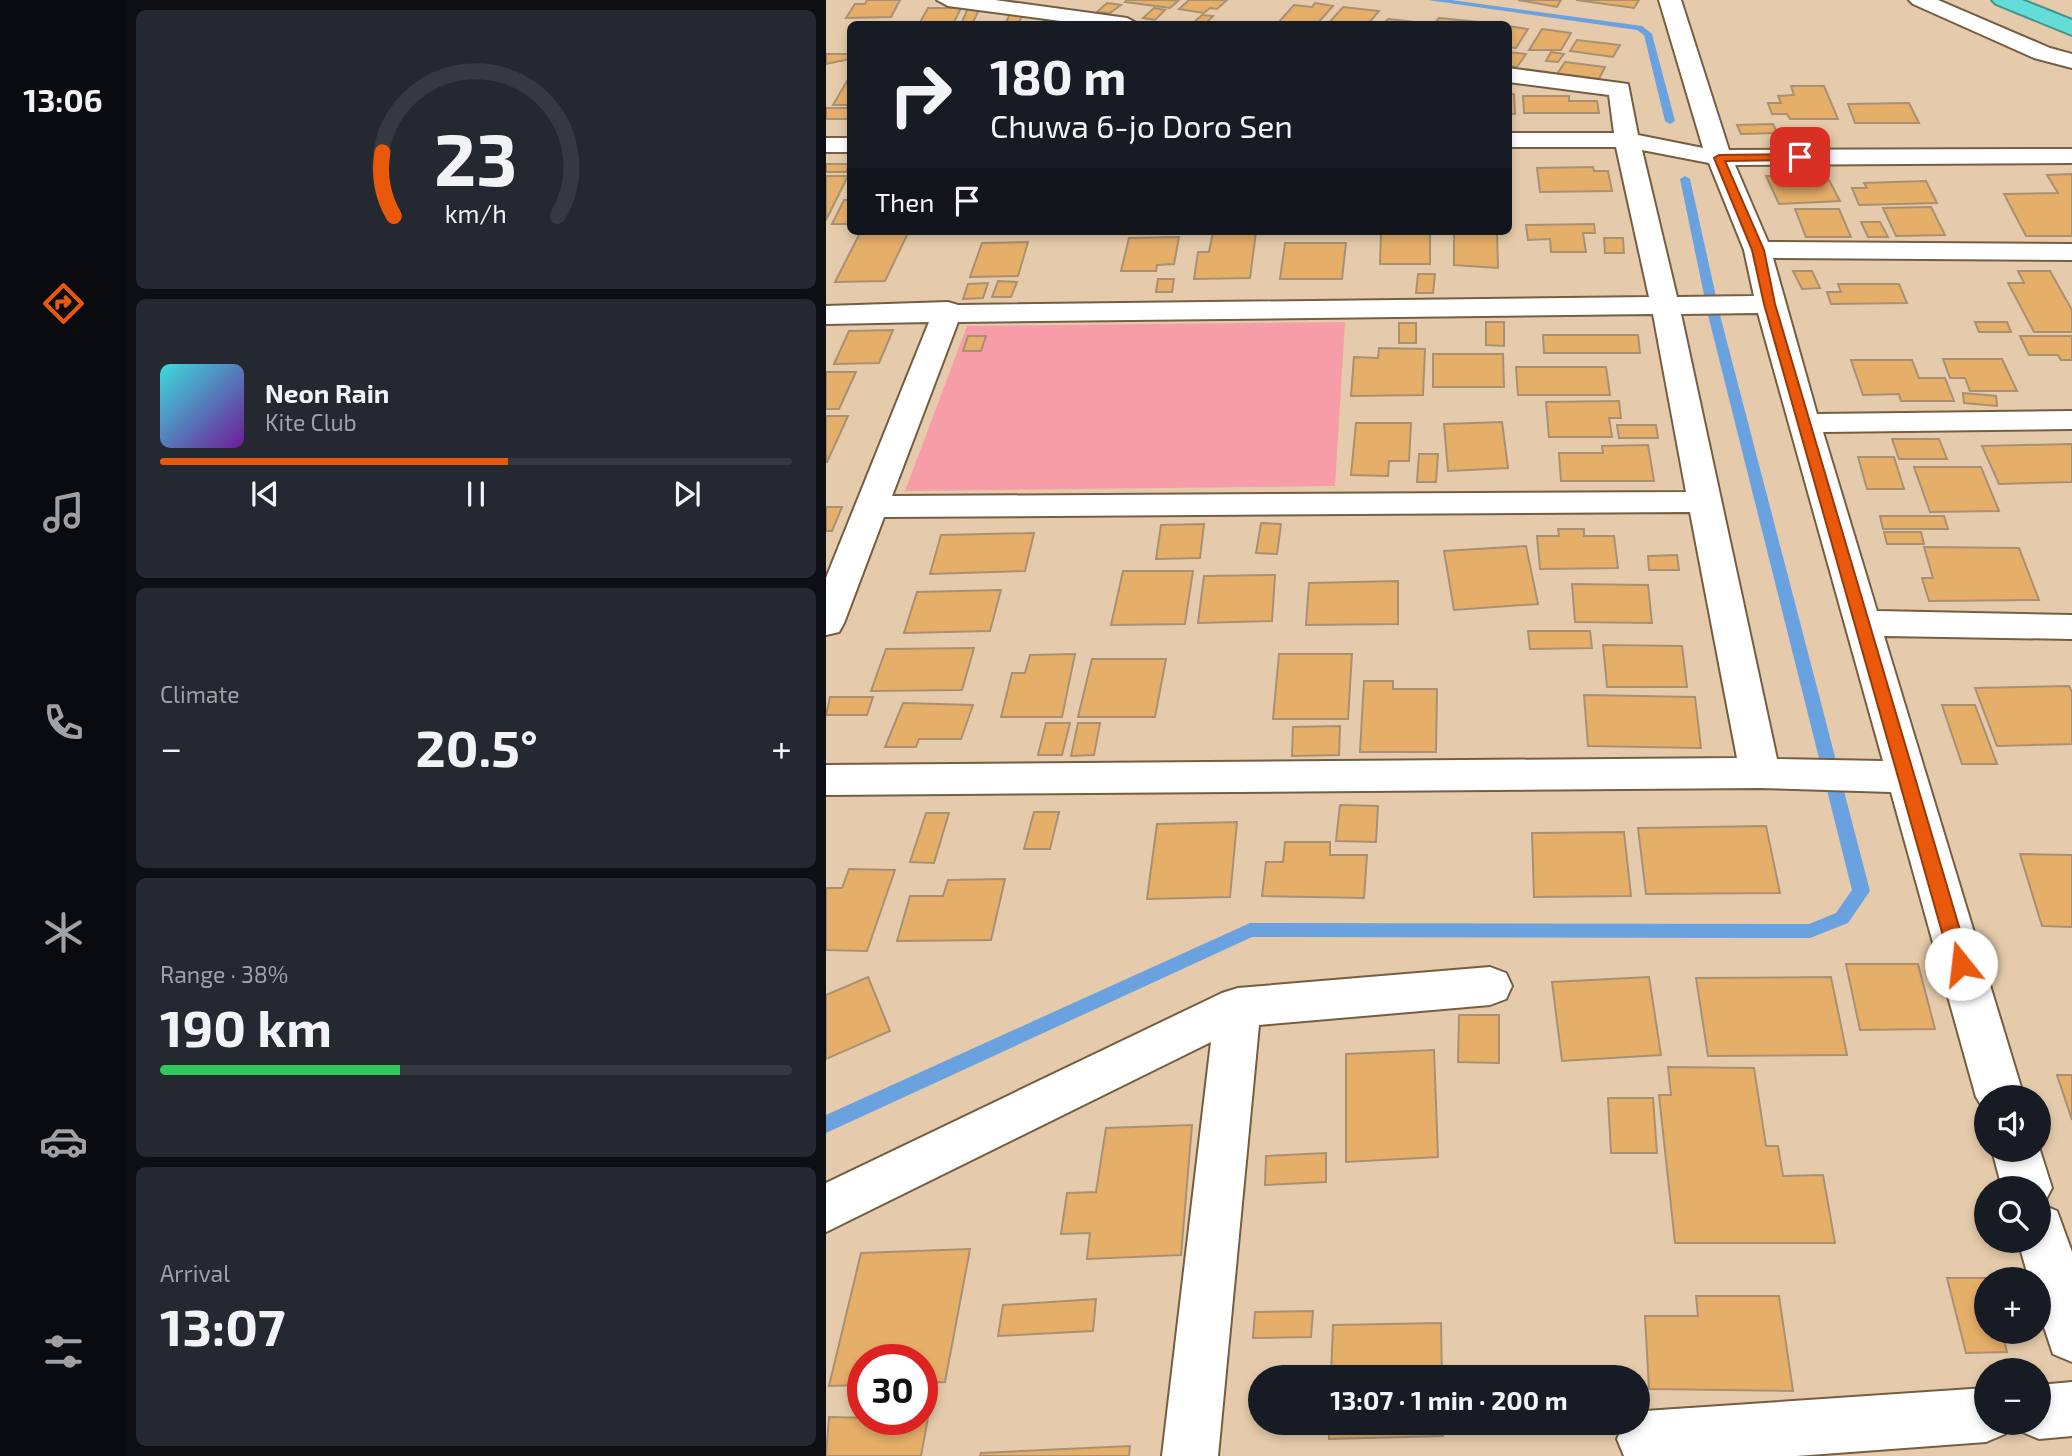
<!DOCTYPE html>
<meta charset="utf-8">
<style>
:root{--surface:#171b24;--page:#242831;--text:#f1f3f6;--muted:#9ea1a6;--line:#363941;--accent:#ea580c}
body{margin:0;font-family:"Exo 2",sans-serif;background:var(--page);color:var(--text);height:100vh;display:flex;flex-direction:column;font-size:26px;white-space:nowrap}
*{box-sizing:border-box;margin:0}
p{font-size:23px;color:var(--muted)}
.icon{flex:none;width:38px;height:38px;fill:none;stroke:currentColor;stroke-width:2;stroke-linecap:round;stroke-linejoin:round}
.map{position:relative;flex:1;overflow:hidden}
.details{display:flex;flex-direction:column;gap:10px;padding:10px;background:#0d0f14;width:700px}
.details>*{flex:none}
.hud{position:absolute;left:21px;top:21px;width:665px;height:214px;border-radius:10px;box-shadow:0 4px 10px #0003;background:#171b24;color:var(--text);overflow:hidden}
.buttons{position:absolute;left:1148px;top:1085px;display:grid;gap:14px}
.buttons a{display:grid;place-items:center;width:77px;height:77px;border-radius:50%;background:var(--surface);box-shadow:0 4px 10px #0003;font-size:35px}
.speed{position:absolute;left:21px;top:1344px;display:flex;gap:14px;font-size:35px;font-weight:700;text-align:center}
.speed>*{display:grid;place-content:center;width:91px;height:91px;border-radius:50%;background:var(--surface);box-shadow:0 4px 10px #0003;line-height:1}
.speed .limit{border:10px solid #d22;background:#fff;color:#111}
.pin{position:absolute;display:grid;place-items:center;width:60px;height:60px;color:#fff;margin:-30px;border-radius:14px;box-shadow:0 4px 10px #0006}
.me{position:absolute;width:77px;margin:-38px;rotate:344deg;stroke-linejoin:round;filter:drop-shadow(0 0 5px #0008)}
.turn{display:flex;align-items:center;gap:24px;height:147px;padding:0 28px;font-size:32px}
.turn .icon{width:91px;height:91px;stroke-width:2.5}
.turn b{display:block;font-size:49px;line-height:60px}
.then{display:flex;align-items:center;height:66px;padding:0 28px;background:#0003;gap:14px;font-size:26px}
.big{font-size:52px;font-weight:700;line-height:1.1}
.details .widget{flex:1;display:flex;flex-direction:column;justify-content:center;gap:10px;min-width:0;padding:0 24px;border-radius:10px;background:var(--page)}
.details .dial{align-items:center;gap:0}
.dial svg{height:182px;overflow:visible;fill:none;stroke:var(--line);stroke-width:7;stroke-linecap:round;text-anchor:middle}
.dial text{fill:var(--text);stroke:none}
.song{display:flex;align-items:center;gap:21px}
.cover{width:84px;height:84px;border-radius:10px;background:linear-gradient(135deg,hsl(180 70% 55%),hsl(280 70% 35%))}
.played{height:7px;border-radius:4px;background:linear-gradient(90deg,var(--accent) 55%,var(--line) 55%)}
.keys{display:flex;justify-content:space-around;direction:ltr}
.heat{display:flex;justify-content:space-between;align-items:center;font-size:38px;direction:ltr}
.charge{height:10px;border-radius:5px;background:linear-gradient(90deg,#34c759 38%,var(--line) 0)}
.trip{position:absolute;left:422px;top:1365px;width:402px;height:70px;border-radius:35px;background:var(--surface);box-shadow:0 4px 10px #0003;font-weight:700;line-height:70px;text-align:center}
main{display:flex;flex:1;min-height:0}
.tabs{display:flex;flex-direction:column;width:126px;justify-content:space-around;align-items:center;background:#090b0e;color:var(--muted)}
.tabs .icon{width:49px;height:49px}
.tabs .on{color:var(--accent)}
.tabs b{font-size:32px;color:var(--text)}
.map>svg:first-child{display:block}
</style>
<main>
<nav class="tabs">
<b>13:06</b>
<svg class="icon on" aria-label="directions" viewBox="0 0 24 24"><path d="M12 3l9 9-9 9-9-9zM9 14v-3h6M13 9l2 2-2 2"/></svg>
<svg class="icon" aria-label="music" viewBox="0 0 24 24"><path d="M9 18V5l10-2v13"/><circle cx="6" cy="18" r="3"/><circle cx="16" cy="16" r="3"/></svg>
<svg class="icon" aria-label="phone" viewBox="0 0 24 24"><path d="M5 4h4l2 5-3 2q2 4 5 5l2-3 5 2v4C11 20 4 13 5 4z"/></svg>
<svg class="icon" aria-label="climate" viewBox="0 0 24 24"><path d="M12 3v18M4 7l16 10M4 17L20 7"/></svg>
<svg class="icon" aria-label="car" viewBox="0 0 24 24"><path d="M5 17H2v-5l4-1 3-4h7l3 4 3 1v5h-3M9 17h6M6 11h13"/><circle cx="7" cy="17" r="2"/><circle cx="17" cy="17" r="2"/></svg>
<svg class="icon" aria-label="filters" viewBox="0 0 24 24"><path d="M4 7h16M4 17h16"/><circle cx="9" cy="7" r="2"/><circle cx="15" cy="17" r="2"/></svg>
</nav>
<section class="details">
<div class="widget dial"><svg viewBox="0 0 100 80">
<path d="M14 69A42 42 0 1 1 86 69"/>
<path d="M14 69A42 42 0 0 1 9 41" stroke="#ea580c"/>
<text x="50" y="56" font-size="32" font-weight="700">23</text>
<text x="50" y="72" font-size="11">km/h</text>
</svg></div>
<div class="widget">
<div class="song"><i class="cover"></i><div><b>Neon Rain</b><p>Kite Club</p></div></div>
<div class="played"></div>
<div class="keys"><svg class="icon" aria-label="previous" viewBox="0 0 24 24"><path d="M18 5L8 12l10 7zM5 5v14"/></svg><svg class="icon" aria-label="pause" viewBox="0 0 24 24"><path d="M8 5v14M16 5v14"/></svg><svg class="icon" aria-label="next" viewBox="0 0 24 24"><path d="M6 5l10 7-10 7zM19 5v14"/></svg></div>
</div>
<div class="widget"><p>Climate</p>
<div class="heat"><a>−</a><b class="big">20.5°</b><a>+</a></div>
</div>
<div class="widget"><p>Range · 38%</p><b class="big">190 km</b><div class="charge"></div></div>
<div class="widget"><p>Arrival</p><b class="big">13:07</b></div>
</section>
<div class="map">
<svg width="1246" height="1456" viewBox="0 0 1246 1456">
<rect width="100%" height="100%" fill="#e5cbab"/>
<path fill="#f69da7" d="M 519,322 L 509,486 L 79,491 L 141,326 Z"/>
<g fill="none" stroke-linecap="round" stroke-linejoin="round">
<path fill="#6aa1df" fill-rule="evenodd" d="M 602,0 L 625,0 L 816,26 L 826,34 L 849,121 L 844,124 L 839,121 L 818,35 L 811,30 Z
M 859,176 L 864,179 L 895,319 L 1044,891 L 1022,923 L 984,938 L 426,937 L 0,1133 L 0,1115 L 424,923 L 983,924 L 1010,913 L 1026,890 L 883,319 L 854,179 Z"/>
</g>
<path fill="#e6af69" stroke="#a99072" stroke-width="2" d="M 41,0 L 74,0 L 65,17 L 20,18 L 29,4 L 39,4 Z
M 301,0 L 345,0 L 352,1 L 344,8 L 299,2 Z
M 363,0 L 401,0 L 391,9 L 384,8 L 378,13 L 353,9 Z
M 692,0 L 735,0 L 731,7 Z
M 750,0 L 813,0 L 808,8 Z
M 281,3 L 295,5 L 284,13 L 271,12 Z
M 489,3 L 507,6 L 491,24 L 451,24 L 468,5 L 486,7 Z
M 517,7 L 553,11 L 542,24 L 502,24 Z
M 102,8 L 135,8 L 127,24 L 93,24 Z
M 142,8 L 154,8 L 147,22 L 136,22 Z
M 328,8 L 339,10 L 329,20 L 317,18 Z
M 184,14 L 197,14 L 192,24 L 179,24 Z
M 376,15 L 387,16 L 379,24 L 366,24 Z
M 613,18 L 653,22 L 608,24 Z
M 562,19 L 598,23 L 557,24 Z
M 682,26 L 702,29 L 690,48 L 682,47 Z
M 716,29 L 745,33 L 735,50 L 703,50 Z
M 751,40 L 794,45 L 787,57 L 744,51 Z
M 682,52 L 700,54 L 691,67 L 682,66 Z
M 725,52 L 738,54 L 732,62 L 720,61 Z
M 0,54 L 24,54 L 24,59 L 0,64 Z
M 739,62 L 779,67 L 773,79 L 731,74 Z
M 24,76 L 24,105 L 7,105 Z
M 965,86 L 998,86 L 1012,119 L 964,119 L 961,114 L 946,114 L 942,103 L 955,103 L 952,96 L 968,95 Z
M 682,94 L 688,94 L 689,114 L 682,114 Z
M 697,96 L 743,96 L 743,101 L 771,101 L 773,113 L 698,113 Z
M 1083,103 L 1093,123 L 1029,123 L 1022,104 Z
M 0,108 L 24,108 L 24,119 L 0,119 Z
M 947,124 L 951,133 L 915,134 L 911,125 Z
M 0,164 L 24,164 L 20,172 L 0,172 Z
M 767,167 L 768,171 L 782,171 L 786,191 L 714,192 L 711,168 Z
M 1246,174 L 1246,236 L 1200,236 L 1178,194 L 1232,193 L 1221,175 Z
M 0,176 L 22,176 L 0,220 Z
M 940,176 L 955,176 L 958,182 L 1003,180 L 1014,201 L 953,204 Z
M 1100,181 L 1111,203 L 1033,205 L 1026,188 L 1041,188 L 1038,183 Z
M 18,200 L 24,200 L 24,224 L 6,224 Z
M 1105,207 L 1119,235 L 1070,236 L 1057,208 Z
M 969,209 L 1013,209 L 1025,237 L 980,237 Z
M 1035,222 L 1054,222 L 1062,237 L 1042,237 Z
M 768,224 L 769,233 L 757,233 L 760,252 L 725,252 L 724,239 L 702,240 L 700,225 Z
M 628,231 L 671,231 L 672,268 L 628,265 Z
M 387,232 L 430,232 L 424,278 L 368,279 L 372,252 L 383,252 Z
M 34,233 L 82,233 L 59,281 L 9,282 Z
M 555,233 L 604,233 L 604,264 L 554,264 Z
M 353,237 L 348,264 L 331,265 L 330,271 L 295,271 L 303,238 Z
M 778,238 L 797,238 L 798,253 L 779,253 Z
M 202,242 L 192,276 L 144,277 L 156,243 Z
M 459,243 L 520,243 L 516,279 L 454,279 Z
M 967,271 L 986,271 L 994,288 L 976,289 Z
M 1192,271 L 1224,271 L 1246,310 L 1246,332 L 1208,332 L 1182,283 L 1198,283 Z
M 592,274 L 609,274 L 607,293 L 590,293 Z
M 332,279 L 348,279 L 346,292 L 330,292 Z
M 172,281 L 191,282 L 185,297 L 166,297 Z
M 162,283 L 157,298 L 137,299 L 142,284 Z
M 1012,284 L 1073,284 L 1081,303 L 1005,304 L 1001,292 L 1015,292 Z
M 660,322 L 678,322 L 678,346 L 660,345 Z
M 1149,322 L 1181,322 L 1185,332 L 1153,332 Z
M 573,323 L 590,323 L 590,343 L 573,343 Z
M 67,330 L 53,363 L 8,364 L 23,331 Z
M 717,335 L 812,335 L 814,353 L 718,353 Z
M 142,336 L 160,336 L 155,351 L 137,351 Z
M 1194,336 L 1246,336 L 1246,360 L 1235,360 L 1232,355 L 1203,355 Z
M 553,348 L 599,349 L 597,395 L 525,396 L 528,357 L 552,358 Z
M 607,354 L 677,354 L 678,387 L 607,387 Z
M 1117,359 L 1176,359 L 1191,391 L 1144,391 L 1139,378 L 1124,378 Z
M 1025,360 L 1086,360 L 1093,378 L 1119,378 L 1128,401 L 1075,401 L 1073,394 L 1037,395 Z
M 690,367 L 780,367 L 784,395 L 692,395 Z
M 0,372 L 30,372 L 13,409 L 0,409 Z
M 1137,393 L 1170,396 L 1171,406 L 1138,403 Z
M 793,401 L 795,418 L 783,418 L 786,437 L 723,437 L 720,402 Z
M 0,416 L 22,416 L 1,462 L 0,462 Z
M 676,422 L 682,468 L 622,471 L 618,424 Z
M 530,423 L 585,423 L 583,461 L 563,461 L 562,476 L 525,475 Z
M 791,425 L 830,425 L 832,438 L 793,438 Z
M 1066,439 L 1113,439 L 1121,459 L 1073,459 Z
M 1246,444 L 1246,482 L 1173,484 L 1156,446 Z
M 822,445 L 828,481 L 735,481 L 733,453 L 777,453 L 776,446 Z
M 593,454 L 612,454 L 610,482 L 591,482 Z
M 1032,457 L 1068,457 L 1078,489 L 1041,489 Z
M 1088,467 L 1155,467 L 1173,511 L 1104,512 Z
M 0,507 L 16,507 L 6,531 L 0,531 Z
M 1054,516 L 1118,516 L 1122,529 L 1057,529 Z
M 435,523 L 455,524 L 451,554 L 430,553 Z
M 378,524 L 374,558 L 330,559 L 335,525 Z
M 732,529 L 758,529 L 758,536 L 788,536 L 792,568 L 714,569 L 711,536 L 733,536 Z
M 1058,532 L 1095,532 L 1098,544 L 1061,544 Z
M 208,533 L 199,571 L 104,574 L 115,535 Z
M 700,546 L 712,604 L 628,610 L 618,551 Z
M 1098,547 L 1193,548 L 1213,600 L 1103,601 L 1096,578 L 1107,578 Z
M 851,555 L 853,570 L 823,570 L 822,556 Z
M 297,571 L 367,571 L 359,624 L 285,625 Z
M 449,575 L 446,621 L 372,623 L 378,576 Z
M 572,581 L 572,624 L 480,625 L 483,583 Z
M 746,584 L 822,585 L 826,623 L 749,622 Z
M 175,590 L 164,631 L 78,633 L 91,592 Z
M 702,631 L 764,631 L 766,648 L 704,649 Z
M 777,645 L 856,646 L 861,687 L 781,687 Z
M 148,648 L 136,690 L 45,691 L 60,649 Z
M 249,654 L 236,717 L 175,717 L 186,673 L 199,673 L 204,655 Z
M 453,654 L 526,654 L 522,719 L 447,719 Z
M 266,659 L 340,659 L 329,717 L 252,717 Z
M 538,681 L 567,681 L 567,689 L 611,689 L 610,752 L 534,752 Z
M 1243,686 L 1246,692 L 1246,744 L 1171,746 L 1149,688 Z
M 758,695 L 869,697 L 875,748 L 762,746 Z
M 4,697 L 47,697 L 41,715 L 0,715 Z
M 77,703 L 147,705 L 135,739 L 93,739 L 90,747 L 59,747 Z
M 1116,705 L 1149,705 L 1171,764 L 1136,764 Z
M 220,723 L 244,723 L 236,755 L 212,755 Z
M 252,723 L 274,723 L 268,755 L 245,756 Z
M 514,726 L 513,755 L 466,756 L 467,727 Z
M 514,805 L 552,806 L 550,842 L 510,841 Z
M 208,812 L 233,812 L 224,849 L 198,849 Z
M 100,813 L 123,813 L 108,863 L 84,862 Z
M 411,822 L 404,897 L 321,899 L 331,824 Z
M 940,826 L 954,893 L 820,894 L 812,828 Z
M 798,832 L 805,896 L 708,897 L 706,833 Z
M 459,842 L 504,842 L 504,855 L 541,855 L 538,898 L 436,896 L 440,862 L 457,862 Z
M 1194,854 L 1246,855 L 1246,927 L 1216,926 Z
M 23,869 L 69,870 L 41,951 L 0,950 L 0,888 L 16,888 Z
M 179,879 L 165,940 L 71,941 L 84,896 L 117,896 L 122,880 Z
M 1020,964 L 1092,964 L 1109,1029 L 1034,1030 Z
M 42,977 L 64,1031 L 0,1059 L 0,995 Z
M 823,977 L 835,1055 L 736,1061 L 726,982 Z
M 1005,977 L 1021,1055 L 882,1056 L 870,978 Z
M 633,1015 L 673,1015 L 673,1063 L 632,1062 Z
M 608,1050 L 612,1157 L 520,1162 L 520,1054 Z
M 842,1067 L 928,1068 L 940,1146 L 952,1146 L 957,1176 L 997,1175 L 1009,1243 L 849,1243 L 833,1095 L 845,1095 Z
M 1231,1075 L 1246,1075 L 1246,1120 Z
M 782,1098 L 827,1098 L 831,1153 L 785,1153 Z
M 366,1125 L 355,1255 L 261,1259 L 264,1233 L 235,1234 L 241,1193 L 270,1192 L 280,1128 Z
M 500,1153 L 500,1182 L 439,1185 L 440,1156 Z
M 144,1249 L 119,1382 L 96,1383 L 96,1360 L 37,1360 L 37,1385 L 3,1386 L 35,1253 Z
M 1121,1278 L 1162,1278 L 1160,1332 L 1176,1332 L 1181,1352 L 1140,1353 Z
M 870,1296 L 953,1296 L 967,1391 L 823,1389 L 819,1316 L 872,1316 Z
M 270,1299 L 267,1331 L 172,1336 L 177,1305 Z
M 487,1311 L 485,1337 L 427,1338 L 429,1312 Z
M 615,1323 L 616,1377 L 505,1377 L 507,1325 Z
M 103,1412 L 95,1456 L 0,1456 L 3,1417 L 96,1419 L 96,1413 Z
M 503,1423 L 616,1423 L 617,1436 L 503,1439 Z
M 304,1446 L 303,1456 L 154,1456 L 155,1453 Z"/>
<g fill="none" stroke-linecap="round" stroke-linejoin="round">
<g stroke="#755e41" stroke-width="4">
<path id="minor" d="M 111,0 L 169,0 L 301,18 L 312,24 L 257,24 L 122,6 Z
M 833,0 L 855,0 L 903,150 L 1246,149 L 1246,163 L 909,165 L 942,242 L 1246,244 L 1246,260 L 947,258 L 991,414 L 1246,411 L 1246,429 L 997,432 L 1051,611 L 1246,615 L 1246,639 L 1058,636 L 1198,1097 L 1160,1097 L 1160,1113 L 1150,1097 L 1065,792 L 934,788 L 0,795 L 0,765 L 911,758 L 864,512 L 58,517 L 18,623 L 13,632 L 0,635 L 0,578 L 103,322 L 0,324 L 0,306 L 122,302 L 132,305 L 823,297 L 790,147 L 682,147 L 682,133 L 788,133 L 783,95 L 682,82 L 682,68 L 802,84 L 812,135 L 877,148 ZM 816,150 L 883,163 L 918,250 L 928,296 L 851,297 ZM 932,313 L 1057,761 L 951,759 L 855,314 ZM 827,314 L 860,492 L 66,496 L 132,322 Z
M 1083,0 L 1112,0 L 1224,48 L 1246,54 L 1246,68 L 1208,58 L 1087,4 Z
M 0,138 L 24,138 L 24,152 L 0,152 Z
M 664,967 L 680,973 L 686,986 L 680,999 L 664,1005 L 433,1025 L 392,1456 L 336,1456 L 385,1042 L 0,1232 L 0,1183 L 396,993 L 412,988 Z
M 1213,1147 L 1226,1188 L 1217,1205 L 1231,1211 L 1246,1252 L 1246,1362 L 1227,1354 L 1213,1312 L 1213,1279 L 1203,1279 L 1192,1241 L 1213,1241 L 1213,1188 L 1176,1188 L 1166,1150 L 1213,1150 Z
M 1246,1382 L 1246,1436 L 1213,1439 L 1194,1431 L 1190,1423 L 1213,1423 L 1213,1385 Z
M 1160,1388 L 1160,1423 L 1184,1423 L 1179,1434 L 1160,1442 L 970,1456 L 798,1456 L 791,1439 L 798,1423 L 812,1423 L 812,1414 L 819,1411 Z"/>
</g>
<g stroke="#48928d" stroke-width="4">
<path id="highway" d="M 1166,0 L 1196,0 L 1246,20 L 1246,35 L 1170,4 Z"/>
</g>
<use href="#minor" fill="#fff" fill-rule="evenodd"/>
<use href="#highway" fill="#64dcd8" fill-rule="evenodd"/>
</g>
<path fill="#ea580c" stroke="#983908" stroke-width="2" d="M 974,154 L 978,155 L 978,160 L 899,161 L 938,250 L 949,304 L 1144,964 L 1135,971 L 1125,964 L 938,304 L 926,250 L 888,158 L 893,155 Z"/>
</svg>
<div class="buttons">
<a><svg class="icon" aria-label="sound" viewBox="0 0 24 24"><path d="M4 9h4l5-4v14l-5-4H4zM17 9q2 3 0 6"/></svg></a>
<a><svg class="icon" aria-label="search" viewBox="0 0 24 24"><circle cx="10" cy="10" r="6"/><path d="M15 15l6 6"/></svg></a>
<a>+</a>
<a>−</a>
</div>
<div class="speed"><div class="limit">30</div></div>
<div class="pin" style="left:974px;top:157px;background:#d93025"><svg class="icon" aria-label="arrive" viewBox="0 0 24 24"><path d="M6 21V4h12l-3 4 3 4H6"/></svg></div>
<svg class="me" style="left:1135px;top:964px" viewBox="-20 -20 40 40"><circle r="19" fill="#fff"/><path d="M0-13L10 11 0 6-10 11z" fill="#ea580c"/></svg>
<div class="trip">13:07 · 1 min · 200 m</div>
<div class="hud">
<div class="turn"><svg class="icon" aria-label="right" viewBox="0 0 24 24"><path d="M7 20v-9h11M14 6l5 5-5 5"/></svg><div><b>180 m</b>Chuwa 6-jo Doro Sen</div></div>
<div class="then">Then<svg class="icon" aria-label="arrive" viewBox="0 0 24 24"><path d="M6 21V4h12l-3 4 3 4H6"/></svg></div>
</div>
</div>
</main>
